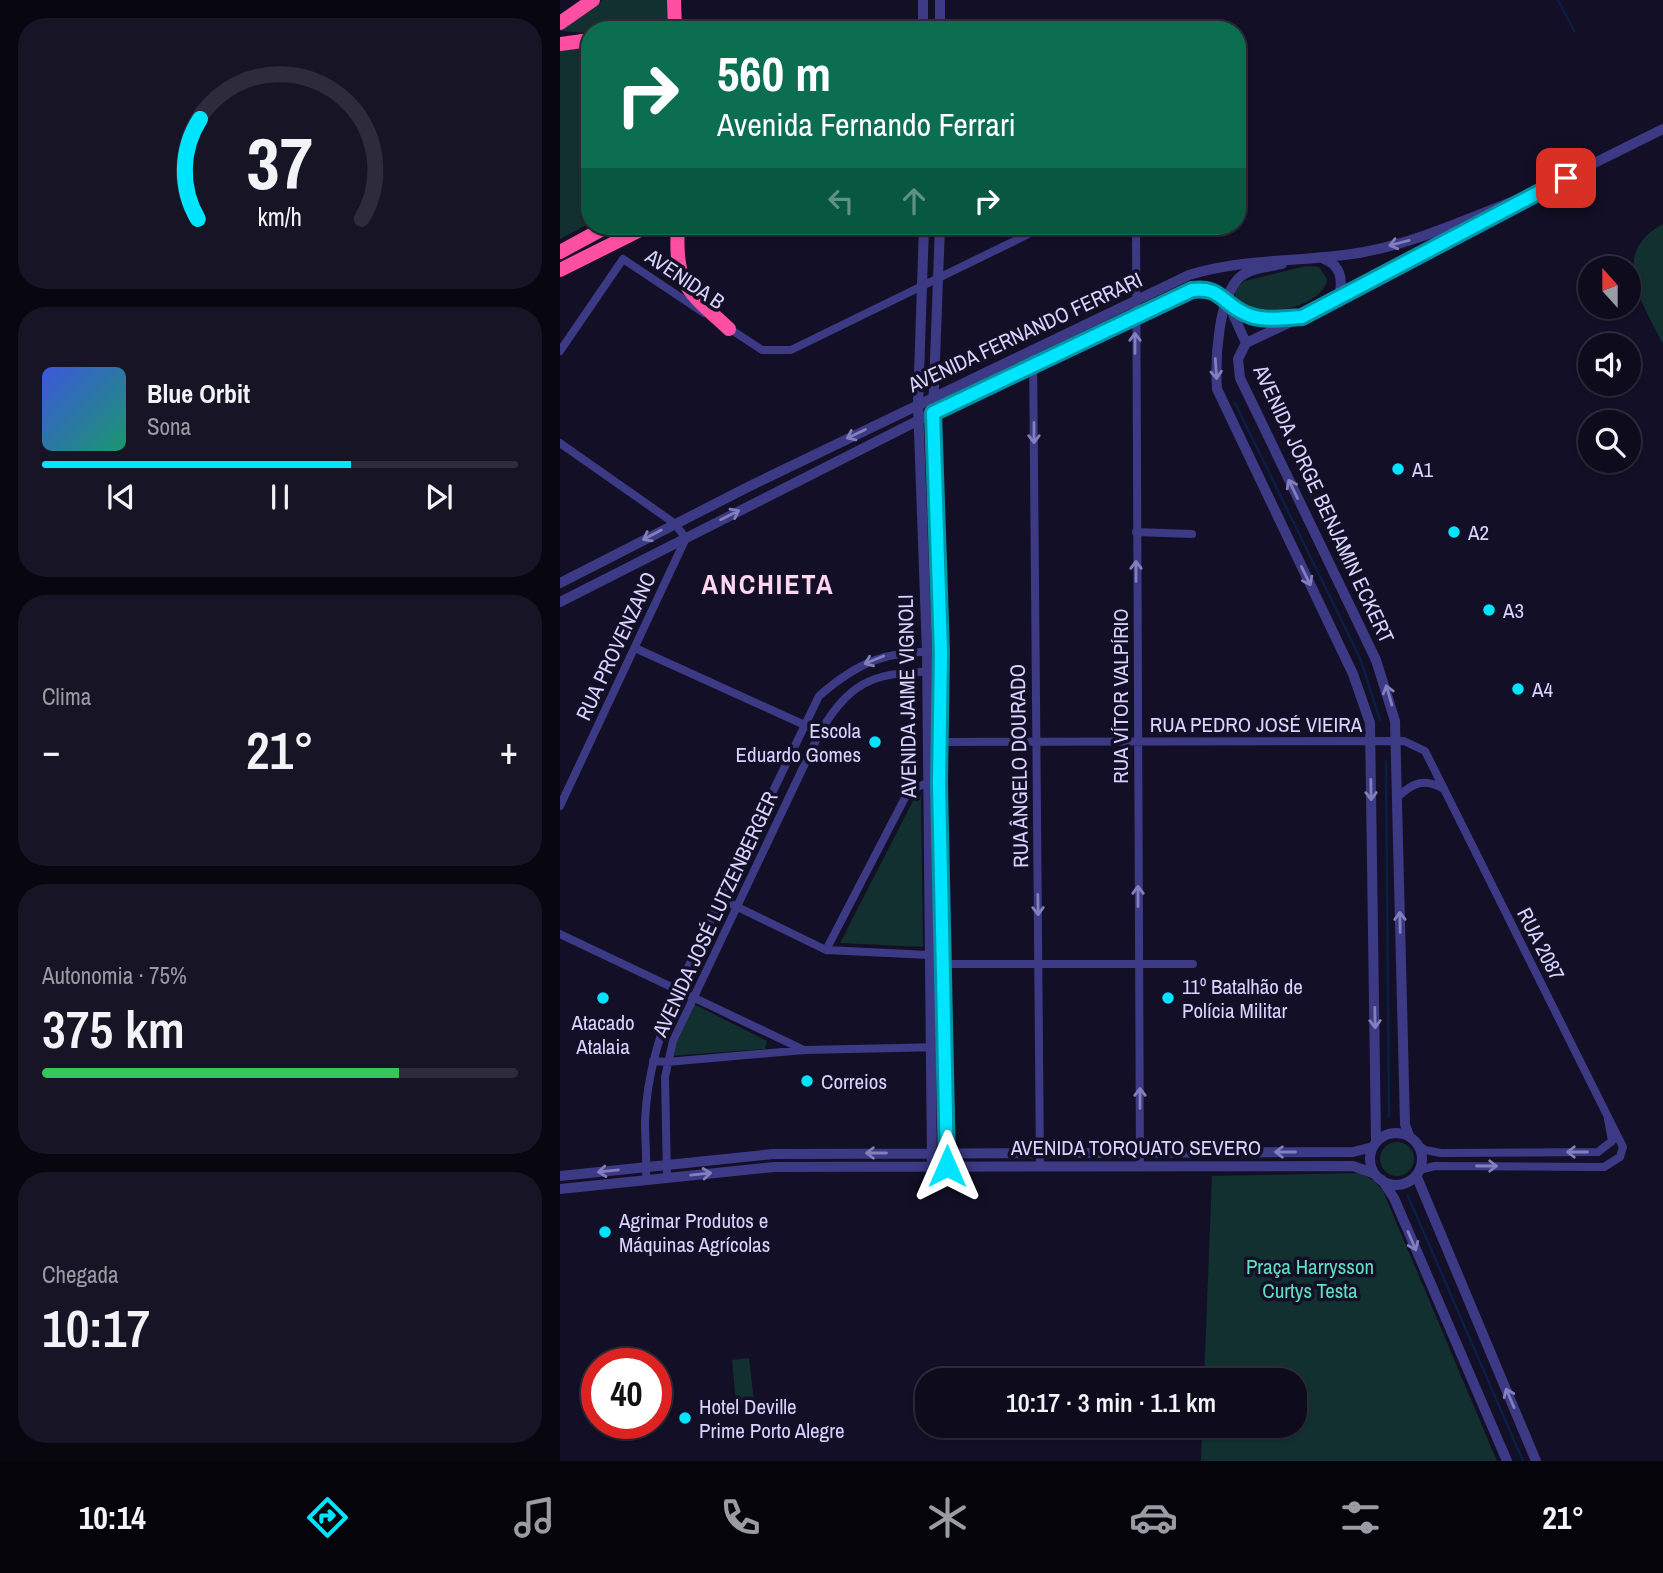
<!DOCTYPE html>
<html lang="pt">
<meta charset="utf-8">
<style>
:root{--surface:#0e0b1c;--page:#171425;--text:#f1f3f6;--muted:#9b9ba3;--line:#2e2b3b;--accent:#00e5ff}
body{margin:0;font-family:"Archivo Narrow",sans-serif;background:var(--page);color:var(--text);height:100vh;display:flex;flex-direction:column;font-size:26px;white-space:nowrap}
*{box-sizing:border-box;margin:0}
p{font-size:23px;color:var(--muted)}
.icon{flex:none;width:38px;height:38px;fill:none;stroke:currentColor;stroke-width:2;stroke-linecap:round;stroke-linejoin:round}
.map{position:relative;flex:1;overflow:hidden}
.sheet{display:flex;flex-direction:column;gap:18px;padding:18px;background:#08060f;width:560px}
.sheet>*{flex:none}
.hud{position:absolute;left:21px;top:21px;width:665px;height:214px;border-radius:28px;box-shadow:0 2px 5px #0004,0 0 0 2px var(--line);background:#0b6e4f;color:#fff;overflow:hidden}
.needle{width:46px;rotate:339deg}
.controls{position:absolute;left:1018px;top:256px;display:grid;gap:14px}
.controls a{display:grid;place-items:center;width:63px;height:63px;border-radius:50%;background:var(--surface);box-shadow:0 2px 5px #0004,0 0 0 2px var(--line);font-size:35px}
.speed{position:absolute;left:21px;top:1348px;display:flex;gap:14px;font-size:35px;font-weight:700;text-align:center}
.speed>*{display:grid;place-content:center;width:91px;height:91px;border-radius:50%;background:var(--surface);box-shadow:0 2px 5px #0004,0 0 0 2px var(--line);line-height:1}
.speed .limit{border:10px solid #d22;background:#fff;color:#111}
.pin{position:absolute;display:grid;place-items:center;width:60px;height:60px;color:#fff;margin:-30px;border-radius:14px;box-shadow:0 4px 10px #0006}
.me{position:absolute;width:77px;margin:-38px;rotate:0deg;stroke-linejoin:round;filter:drop-shadow(0 0 5px #0008)}
.turn{display:flex;align-items:center;gap:24px;height:147px;padding:0 21px;font-size:32px}
.turn .icon{width:91px;height:91px;stroke-width:2.5}
.turn b{display:block;font-size:49px;line-height:60px}
.lanes{display:flex;align-items:center;height:66px;padding:0 21px;background:#0003;justify-content:center;gap:35px;direction:ltr}
.lanes .off{opacity:.35}
.big{font-size:52px;font-weight:600;line-height:1.1}
.sheet .card{flex:1;display:flex;flex-direction:column;justify-content:center;gap:10px;min-width:0;padding:0 24px;border-radius:28px;background:var(--page)}
.sheet .dial{align-items:center;gap:0}
.dial svg{height:182px;overflow:visible;fill:none;stroke:var(--line);stroke-width:7;stroke-linecap:round;text-anchor:middle}
.dial text{fill:var(--text);stroke:none}
.song{display:flex;align-items:center;gap:21px}
.cover{width:84px;height:84px;border-radius:10px;background:linear-gradient(135deg,hsl(230 70% 55%),hsl(160 70% 35%))}
.played{height:7px;border-radius:4px;background:linear-gradient(90deg,var(--accent) 65%,var(--line) 65%)}
.keys{display:flex;justify-content:space-around;direction:ltr}
.heat{display:flex;justify-content:space-between;align-items:center;font-size:38px;direction:ltr}
.charge{height:10px;border-radius:5px;background:linear-gradient(90deg,#34c759 75%,var(--line) 0)}
.trip{position:absolute;left:355px;top:1368px;width:392px;height:70px;border-radius:28px;background:var(--surface);box-shadow:0 2px 5px #0004,0 0 0 2px var(--line);font-weight:600;line-height:70px;text-align:center}
.tabs{display:flex;height:112px;justify-content:space-around;align-items:center;background:#06040b;color:var(--muted)}
.tabs .icon{width:49px;height:49px}
.tabs .selected{color:var(--accent)}
.tabs b{font-size:32px;color:var(--text)}
main{display:flex;flex:1;min-height:0}
.map>svg:first-child{display:block}
</style>
<main>
<section class="sheet">
<div class="card dial"><svg viewBox="0 0 100 80">
<path d="M14 69A42 42 0 1 1 86 69"/>
<path d="M14 69A42 42 0 0 1 15 25" stroke="#00e5ff"/>
<text x="50" y="56" font-size="32" font-weight="700">37</text>
<text x="50" y="72" font-size="11">km/h</text>
</svg></div>
<div class="card">
<div class="song"><i class="cover"></i><div><b>Blue Orbit</b><p>Sona</p></div></div>
<div class="played"></div>
<div class="keys"><svg class="icon" aria-label="previous" viewBox="0 0 24 24"><path d="M18 5L8 12l10 7zM5 5v14"/></svg><svg class="icon" aria-label="pause" viewBox="0 0 24 24"><path d="M8 5v14M16 5v14"/></svg><svg class="icon" aria-label="next" viewBox="0 0 24 24"><path d="M6 5l10 7-10 7zM19 5v14"/></svg></div>
</div>
<div class="card"><p>Clima</p>
<div class="heat"><a>−</a><b class="big">21°</b><a>+</a></div>
</div>
<div class="card"><p>Autonomia · 75%</p><b class="big">375 km</b><div class="charge"></div></div>
<div class="card"><p>Chegada</p><b class="big">10:17</b></div>
</section>
<div class="map">
<svg width="1103" height="1461" viewBox="0 0 1103 1461">
<rect width="100%" height="100%" fill="#130f26"/>
<path fill="#12302f" d="M 43,0 L 108,0 L 108,30 L 30,30 L 30,33 L 0,31 Z
M 30,46 L 30,223 L 0,239 L 0,49 Z
M 1103,224 L 1103,344 C 1083,304 1048,253 1103,224 Z
M 746,266 L 759,267 L 767,279 C 764,308 694,322 676,302 L 675,290 L 684,281 Z
M 361,796 L 363,947 L 280,943 L 355,797 Z
M 134,1004 L 207,1041 L 205,1049 L 111,1056 Z
M820 1159a17 17 0 1 1 34 0a17 17 0 1 1-34 0Z
M 800,1173 L 814,1181 L 823,1191 L 937,1461 L 641,1461 L 642,1426 L 735,1426 L 735,1381 L 644,1381 L 652,1176 Z
M 189,1358 L 194,1401 L 176,1403 L 172,1360 Z"/>
<g fill="none" stroke-linecap="round" stroke-linejoin="round">
<path stroke="#0a1f44" stroke-width="2.5" d="M 998,0 L 1014,31
M 675,403 L 800,658 L 820,720
M 826,761 L 829,1116
M 848,1196 L 963,1461"/>
<path stroke="#3d3a85" stroke-width="8" d="M 576,226 L 580,1166
M 167,327 L 202,350 L 231,350 L 485,226
M 473,349 L 480,1166
M 0,351 L 63,259 L 144,313
M 0,443 L 114,523 L 126,538 L 0,806
M 576,532 L 632,534
M 75,648 L 260,732
M 380,742 L 844,741 L 865,751 L 1063,1147 L 1060,1157 L 1044,1167 L 875,1166 L 859,1170
M 838,797 C 853,782 865,778 884,789
M 161,899 L 266,950 L 369,955 L 384,964 L 633,964
M 0,934 L 244,1050
M 266,950 L 349,790 L 368,783 L 379,783
M 93,1061 L 107,1062 L 244,1050 L 385,1047
M 857,1144 L 865,1150 L 881,1153 L 1038,1152 L 1052,1141 L 1048,1119
M 107,1178 L 105,1077 L 113,1041 L 260,732 C 294,675 319,673 381,671
M 86,1180 C 87,1160 85,1141 85,1121 C 87,1074 100,1033 117,990 L 259,696 C 299,661 328,650 381,652"/>
<path stroke="#3d3a85" stroke-width="10" d="M 363,0 L 363,30
M 380,30 L 380,0
M 968,196 L 1103,129
M 364,226 L 358,404 L 367,652 L 372,1167
M 380,226 L 373,413 L 381,652 L 379,783 L 387,1166
M 762,258 C 782,265 783,280 779,299
M 722,264 C 709,267 691,268 680,277 C 658,297 655,361 657,389 L 793,674 L 810,723 L 816,1142
M 668,303 L 686,343
M 686,343 L 678,359 L 680,378 L 816,660 L 835,721 L 845,1124 L 849,1136
M 686,343 L 779,299 L 940,211
M 0,583 L 194,484 L 629,275 C 689,257 743,263 804,252 C 862,241 918,214 972,194
M 0,602 L 359,420 L 632,290 C 662,286 662,304 686,314 C 703,322 724,318 742,317
M810 1159a26 26 0 1 1 52 0a26 26 0 1 1-52 0Z
M 856,1175 L 976,1461
M 0,1176 L 213,1154 L 793,1152 L 813,1147
M 822,1180 L 834,1198 L 947,1461
M 0,1189 L 214,1167 L 793,1166 L 815,1174"/>
<path stroke="#ff4fa3" stroke-width="14" d="M 114,0 L 115,30
M 0,23 L 33,0
M 0,44 L 30,40
M 118,226 C 114,285 128,291 169,329
M 0,252 L 48,226
M 0,270 L 88,226"/>
</g>
<defs><path id="oneway-shaft" d="M-6 0H5M1.5-3L5.5 0L1.5 3" fill="none" stroke-width="1.6" stroke-linecap="round" stroke-linejoin="round" transform="scale(1.75)"/></defs>
<g stroke="#837fbc">
<use href="#oneway-shaft" transform="translate(839 243) rotate(165)"/>
<use href="#oneway-shaft" transform="translate(575 343) rotate(-90)"/>
<use href="#oneway-shaft" transform="translate(656 369) rotate(86)"/>
<use href="#oneway-shaft" transform="translate(474 433) rotate(90)"/>
<use href="#oneway-shaft" transform="translate(296 434) rotate(154)"/>
<use href="#oneway-shaft" transform="translate(733 489) rotate(-116)"/>
<use href="#oneway-shaft" transform="translate(170 515) rotate(-27)"/>
<use href="#oneway-shaft" transform="translate(92 535) rotate(152)"/>
<use href="#oneway-shaft" transform="translate(576 571) rotate(-90)"/>
<use href="#oneway-shaft" transform="translate(746 576) rotate(64)"/>
<use href="#oneway-shaft" transform="translate(314 660) rotate(158)"/>
<use href="#oneway-shaft" transform="translate(829 695) rotate(-106)"/>
<use href="#oneway-shaft" transform="translate(811 790) rotate(89)"/>
<use href="#oneway-shaft" transform="translate(578 896) rotate(-90)"/>
<use href="#oneway-shaft" transform="translate(478 905) rotate(89)"/>
<use href="#oneway-shaft" transform="translate(840 922) rotate(-91)"/>
<use href="#oneway-shaft" transform="translate(815 1018) rotate(89)"/>
<use href="#oneway-shaft" transform="translate(580 1098) rotate(-90)"/>
<use href="#oneway-shaft" transform="translate(725 1152) rotate(180)"/>
<use href="#oneway-shaft" transform="translate(1017 1152) rotate(180)"/>
<use href="#oneway-shaft" transform="translate(316 1153) rotate(180)"/>
<use href="#oneway-shaft" transform="translate(927 1166)"/>
<use href="#oneway-shaft" transform="translate(48 1171) rotate(174)"/>
<use href="#oneway-shaft" transform="translate(141 1174) rotate(-6)"/>
<use href="#oneway-shaft" transform="translate(852 1241) rotate(67)"/>
<use href="#oneway-shaft" transform="translate(950 1398) rotate(-113)"/>
</g>
<g fill="none" stroke-linecap="round" stroke-linejoin="round">
<g stroke="#0095a6" stroke-width="18">
<path id="route" d="M 387,1166 L 379,783 L 381,652 L 373,413 L 632,290 C 661,286 662,304 686,314 C 703,322 724,318 742,317 L 1006,178"/>
</g>
<use href="#route" stroke="#00e5ff" stroke-width="12"/>
</g>
<g fill="#00e5ff" stroke="#130f26" stroke-width="2.5">
<circle cx="838" cy="469" r="7"/>
<circle cx="894" cy="532" r="7"/>
<circle cx="929" cy="610" r="7"/>
<circle cx="958" cy="689" r="7"/>
<circle cx="315" cy="742" r="7"/>
<circle cx="43" cy="998" r="7"/>
<circle cx="608" cy="998" r="7"/>
<circle cx="247" cy="1081" r="7"/>
<circle cx="45" cy="1232" r="7"/>
<circle cx="125" cy="1418" r="7"/>
</g>
<g text-anchor="middle" dominant-baseline="central" stroke-width="7" stroke-linejoin="round" paint-order="stroke">
<g font-size="21" fill="#d9d4ff" stroke="#130f26">
<text transform="translate(125 279) rotate(34)">AVENIDA B</text>
<text transform="translate(465 332) rotate(-25)">AVENIDA FERNANDO FERRARI</text>
<text transform="translate(764 504) rotate(65)">AVENIDA JORGE BENJAMIN ECKERT</text>
<text transform="translate(56 646) rotate(-65)">RUA PROVENZANO</text>
<text transform="translate(347 696) rotate(-91)">AVENIDA JAIME VIGNOLI</text>
<text transform="translate(560 696) rotate(-90)">RUA VÍTOR VALPÍRIO</text>
<text x="696" y="724">RUA PEDRO JOSÉ VIEIRA</text>
<text transform="translate(459 766) rotate(-91)">RUA ÂNGELO DOURADO</text>
<text transform="translate(155 914) rotate(-65)">AVENIDA JOSÉ LUTZENBERGER</text>
<text transform="translate(981 944) rotate(63)">RUA 2087</text>
<text x="576" y="1147">AVENIDA TORQUATO SEVERO</text>
</g>
<g font-size="21" fill="#d9d4ff" stroke="#130f26" text-anchor="start">
<text x="852" y="469">A1</text>
<text x="908" y="532">A2</text>
<text x="943" y="610">A3</text>
<text x="972" y="689">A4</text>
<text x="301" y="730" text-anchor="end">Escola<tspan x="301" dy="24">Eduardo Gomes</tspan></text>
<text x="622" y="986">11º Batalhão de<tspan x="622" dy="24">Polícia Militar</tspan></text>
<text x="43" y="1022" text-anchor="middle">Atacado<tspan x="43" dy="24">Atalaia</tspan></text>
<text x="261" y="1081">Correios</text>
<text x="59" y="1220">Agrimar Produtos e<tspan x="59" dy="24">Máquinas Agrícolas</tspan></text>
<text x="139" y="1406">Hotel Deville<tspan x="139" dy="24">Prime Porto Alegre</tspan></text>
</g>
<g font-size="21" fill="#5fe0c0" stroke="#130f26">
<text x="750" y="1266">Praça Harrysson<tspan x="750" dy="24">Curtys Testa</tspan></text>
</g>
<g font-size="28" font-weight="bold" letter-spacing="2" fill="#ffd6f0" stroke="#130f26">
<text x="208" y="584">ANCHIETA</text>
</g>
</g>
</svg>
<div class="controls">
<a><svg class="needle" viewBox="-14 -14 28 28"><path d="M0-13l5 13h-10z" fill="#e53935"/><path d="M0 13l5-13h-10z" fill="#9b9ba3"/></svg></a>
<a><svg class="icon" aria-label="sound" viewBox="0 0 24 24"><path d="M4 9h4l5-4v14l-5-4H4zM17 9q2 3 0 6"/></svg></a>
<a><svg class="icon" aria-label="search" viewBox="0 0 24 24"><circle cx="10" cy="10" r="6"/><path d="M15 15l6 6"/></svg></a>
</div>
<div class="speed"><div class="limit">40</div></div>
<div class="pin" style="left:1006px;top:178px;background:#d93025"><svg class="icon" aria-label="arrive" viewBox="0 0 24 24"><path d="M6 21V4h12l-3 4 3 4H6"/></svg></div>
<svg class="me" style="left:387px;top:1166px" viewBox="-20 -20 40 40"><path d="M0-17L14 15 0 8-14 15z" fill="#00e5ff" stroke="#fff" stroke-width="4"/></svg>
<div class="trip">10:17 · 3 min · 1.1 km</div>
<div class="hud">
<div class="turn"><svg class="icon" aria-label="right" viewBox="0 0 24 24"><path d="M7 20v-9h11M14 6l5 5-5 5"/></svg><div><b>560 m</b>Avenida Fernando Ferrari</div></div>
<div class="lanes"><svg class="icon off" aria-label="left" viewBox="0 0 24 24"><path d="M17 20v-9H6M10 6l-5 5 5 5"/></svg><svg class="icon off" aria-label="ahead" viewBox="0 0 24 24"><path d="M12 20V5M6 11l6-6 6 6"/></svg><svg class="icon" aria-label="right" viewBox="0 0 24 24"><path d="M7 20v-9h11M14 6l5 5-5 5"/></svg></div>
</div>
</div>
</main>
<nav class="tabs">
<b>10:14</b>
<svg class="icon selected" aria-label="directions" viewBox="0 0 24 24"><path d="M12 3l9 9-9 9-9-9zM9 14v-3h6M13 9l2 2-2 2"/></svg>
<svg class="icon" aria-label="music" viewBox="0 0 24 24"><path d="M9 18V5l10-2v13"/><circle cx="6" cy="18" r="3"/><circle cx="16" cy="16" r="3"/></svg>
<svg class="icon" aria-label="phone" viewBox="0 0 24 24"><path d="M5 4h4l2 5-3 2q2 4 5 5l2-3 5 2v4C11 20 4 13 5 4z"/></svg>
<svg class="icon" aria-label="climate" viewBox="0 0 24 24"><path d="M12 3v18M4 7l16 10M4 17L20 7"/></svg>
<svg class="icon" aria-label="car" viewBox="0 0 24 24"><path d="M5 17H2v-5l4-1 3-4h7l3 4 3 1v5h-3M9 17h6M6 11h13"/><circle cx="7" cy="17" r="2"/><circle cx="17" cy="17" r="2"/></svg>
<svg class="icon" aria-label="filters" viewBox="0 0 24 24"><path d="M4 7h16M4 17h16"/><circle cx="9" cy="7" r="2"/><circle cx="15" cy="17" r="2"/></svg>
<b>21°</b>
</nav>
